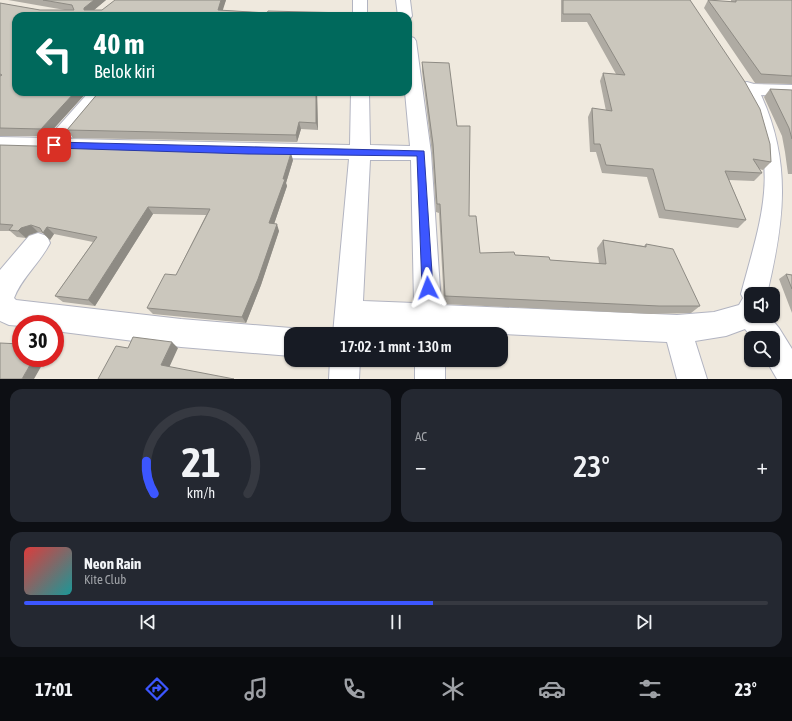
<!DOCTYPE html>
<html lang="id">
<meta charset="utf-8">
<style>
:root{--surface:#171b24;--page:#242831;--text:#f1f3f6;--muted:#9ea1a6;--line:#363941;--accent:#3c56ff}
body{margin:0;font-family:"Asap Condensed",sans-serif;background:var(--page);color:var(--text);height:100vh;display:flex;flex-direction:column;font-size:15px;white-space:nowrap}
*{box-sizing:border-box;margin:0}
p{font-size:13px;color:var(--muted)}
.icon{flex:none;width:22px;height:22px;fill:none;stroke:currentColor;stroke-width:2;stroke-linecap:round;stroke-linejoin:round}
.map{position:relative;height:379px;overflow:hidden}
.sheet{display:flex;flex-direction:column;gap:10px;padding:10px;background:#0d0f14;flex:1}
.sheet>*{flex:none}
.hud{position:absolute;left:12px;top:12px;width:400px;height:84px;border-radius:12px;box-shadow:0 1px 3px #0004;background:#00695c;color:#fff;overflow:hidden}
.fabs{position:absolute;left:744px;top:287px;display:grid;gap:8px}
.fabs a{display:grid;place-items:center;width:36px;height:36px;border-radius:8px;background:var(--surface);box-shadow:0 1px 3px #0004;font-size:20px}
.speed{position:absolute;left:12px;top:315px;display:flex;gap:8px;font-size:20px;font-weight:700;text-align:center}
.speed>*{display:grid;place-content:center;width:52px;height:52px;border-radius:50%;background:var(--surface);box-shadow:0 1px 3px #0004;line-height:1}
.speed .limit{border:6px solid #d22;background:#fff;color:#111}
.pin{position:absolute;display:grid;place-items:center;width:34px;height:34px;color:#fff;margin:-17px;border-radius:8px;box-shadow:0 2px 6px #0006}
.me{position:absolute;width:44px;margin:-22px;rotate:357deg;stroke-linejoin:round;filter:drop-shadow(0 0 3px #0008)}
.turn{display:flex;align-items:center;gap:14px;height:84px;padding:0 16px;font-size:18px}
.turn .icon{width:52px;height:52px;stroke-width:2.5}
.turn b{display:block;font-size:28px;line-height:34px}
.big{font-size:30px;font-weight:600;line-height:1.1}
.sheet .tile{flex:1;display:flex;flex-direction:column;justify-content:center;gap:6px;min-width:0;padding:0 14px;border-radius:12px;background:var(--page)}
.sheet .dial{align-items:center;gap:0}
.dial svg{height:104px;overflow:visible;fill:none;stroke:var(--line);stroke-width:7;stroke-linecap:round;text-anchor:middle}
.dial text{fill:var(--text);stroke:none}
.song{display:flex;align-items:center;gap:12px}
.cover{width:48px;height:48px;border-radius:6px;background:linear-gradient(135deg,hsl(0 70% 55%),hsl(180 70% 35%))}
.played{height:4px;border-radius:2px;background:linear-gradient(90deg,var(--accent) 55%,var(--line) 55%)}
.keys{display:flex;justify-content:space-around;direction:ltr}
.heat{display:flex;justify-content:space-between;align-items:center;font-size:22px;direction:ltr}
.sheet .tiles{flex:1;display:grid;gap:10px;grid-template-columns:1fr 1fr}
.tile:last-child{grid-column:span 2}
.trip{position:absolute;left:284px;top:327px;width:224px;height:40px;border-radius:12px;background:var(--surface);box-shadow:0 1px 3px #0004;font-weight:600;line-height:40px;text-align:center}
.tabs{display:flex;height:64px;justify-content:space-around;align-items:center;background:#090b0e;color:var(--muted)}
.tabs .icon{width:28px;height:28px}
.tabs .selected{color:var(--accent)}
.tabs b{font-size:18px;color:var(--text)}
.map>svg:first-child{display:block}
</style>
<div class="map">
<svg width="792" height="379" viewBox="0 0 792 379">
<rect width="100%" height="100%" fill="#efe9de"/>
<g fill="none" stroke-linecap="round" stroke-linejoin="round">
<g stroke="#b2b4c1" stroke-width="2">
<path id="street" d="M 353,0 L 367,0 L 367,16 L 353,16 Z
M 396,0 L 410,0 L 412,16 L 410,19 L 408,20 L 408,16 L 398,16 Z
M 408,36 L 414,38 L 416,41 L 431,153 L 441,305 L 677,315 L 714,312 L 739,305 L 743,298 L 741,294 C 762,215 783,164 738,87 L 741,83 L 747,82 L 754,84 L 792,85 L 792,97 L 761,95 C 792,163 784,222 767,294 L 751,294 L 751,316 L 769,316 L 779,328 L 792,349 L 792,379 L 777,379 L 766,360 L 773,360 L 773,338 L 752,338 L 745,329 L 726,336 L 695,341 L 707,379 L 677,379 L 667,342 L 443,331 L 443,334 L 415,334 L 415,329 L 361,327 L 361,334 L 333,334 L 349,159 L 248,158 L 0,151 L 0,137 L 48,138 L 89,92 L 108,92 L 70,139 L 350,145 L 351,92 L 369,92 L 370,145 L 410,146 L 405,92 L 408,92 ZM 370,160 L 411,160 L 414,303 L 363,301 Z
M 38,233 L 47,236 L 50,243 C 40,263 22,277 14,298 L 16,300 L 181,319 L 291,328 L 301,332 L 302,334 L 291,334 L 291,356 L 181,347 L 55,331 L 55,324 L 21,324 L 21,326 L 9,325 L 0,321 L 0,270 L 29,236 Z
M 330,360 L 360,360 L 359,379 L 329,379 Z
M 415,360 L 445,360 L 445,379 L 415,379 Z"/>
</g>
<use href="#street" fill="#fff" fill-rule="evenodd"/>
</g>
<path fill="#afaba3" d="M 8,0 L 106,0 L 94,10 L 102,10 L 226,0 L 222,10 L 267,13 L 348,13 L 16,92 L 87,92 L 47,136 L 0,136 L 0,3 L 40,10 L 65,10 Z
M 561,0 L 690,0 L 771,162 L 763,170 L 759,169 L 762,173 L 754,181 L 729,180 L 746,220 L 738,228 L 659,218 L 647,177 L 602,173 L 596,152 L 590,152 L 588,117 L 592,108 L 606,111 L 600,81 L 603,73 L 616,74 L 587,22 L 561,22 Z
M 708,0 L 731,2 L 731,0 L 792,0 L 792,84 L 755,83 L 704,8 Z
M 422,62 L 480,253 L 515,255 L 550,260 L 599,264 L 597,248 L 603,240 L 644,246 L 646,244 L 700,306 L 691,313 L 651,314 L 444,304 L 439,213 L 436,212 L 432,153 L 422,71 Z
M 770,89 L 792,90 L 792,174 L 788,174 L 785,152 L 782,136 L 764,97 Z
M 99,92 L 317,92 L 318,130 L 301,129 L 297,142 L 73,138 L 67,130 Z
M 0,145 L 293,160 L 286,183 L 287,186 L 274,224 L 279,231 L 261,285 L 246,323 L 153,314 L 147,308 L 176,275 L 206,215 L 153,214 L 95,306 L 63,302 L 55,296 L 93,242 L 54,234 L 50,240 L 43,233 L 38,232 L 29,235 L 26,238 L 17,237 L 10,231 L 0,231 Z
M 786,274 L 792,275 L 792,313 L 779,279 Z"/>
<path fill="#8e8b84" d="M 94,0 L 106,0 L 88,15 L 84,10 L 84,8 Z
M 221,0 L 226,0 L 221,16 L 218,10 Z
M 75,92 L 87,92 L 47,136 L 41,129 Z
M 316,92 L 317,92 L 318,130 L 316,123 Z
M 299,122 L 301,129 L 297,142 L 296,135 Z
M 291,153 L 293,160 L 286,183 L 287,186 L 272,230 L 269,223 L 283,179 Z
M 148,207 L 153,214 L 95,306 L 88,300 Z
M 277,224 L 279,231 L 261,285 L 246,323 L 242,317 Z
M 31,225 L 38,232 L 29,235 L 26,238 L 18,231 L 21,228 Z
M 47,227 L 54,234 L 50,240 L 43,233 Z
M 172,342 L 178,348 L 168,370 L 161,365 Z
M 34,358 L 46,358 L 34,379 L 22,379 Z"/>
<path fill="#cbc7bd" stroke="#8e8b84" d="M 43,0 L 94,0 L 84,8 L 84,10 L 102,10 L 115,0 L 221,0 L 218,10 L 267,13 L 268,11 L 348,13 L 347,16 L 16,16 L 16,92 L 75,92 L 41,129 L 0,128 L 0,76 L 2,75 L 0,74 L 0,3 L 40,10 L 74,10 L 72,5 Z
M 563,0 L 690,0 L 745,82 L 760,109 L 770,144 L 771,162 L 753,159 L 762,173 L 725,171 L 746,220 L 665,210 L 653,169 L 606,165 L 600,144 L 594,144 L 592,108 L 612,111 L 603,73 L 625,75 L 590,14 L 563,14 Z
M 708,0 L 736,2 L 736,0 L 792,0 L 792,76 L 761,74 Z
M 422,62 L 449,63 L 457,126 L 470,126 L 469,216 L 476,216 L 480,253 L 514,252 L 515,255 L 549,257 L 550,260 L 606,264 L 603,240 L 646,247 L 646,244 L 673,249 L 700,306 L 659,306 L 445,296 L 440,204 L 437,204 L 433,144 Z
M 770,89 L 792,90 L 792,139 L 789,128 Z
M 99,92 L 316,92 L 316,123 L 299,122 L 296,135 L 67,130 Z
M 0,145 L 291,153 L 283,179 L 285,179 L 269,223 L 277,224 L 258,279 L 242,317 L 147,308 L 165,274 L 176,275 L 210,209 L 148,207 L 88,300 L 55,296 L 97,237 L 47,227 L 43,233 L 40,228 L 31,225 L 21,228 L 18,231 L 9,230 L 13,225 L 0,224 Z
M 786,274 L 792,275 L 792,289 Z
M 133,337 L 172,342 L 161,365 L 234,379 L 98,379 L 116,346 L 128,348 Z
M 0,343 L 21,344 L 21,358 L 34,358 L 22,379 L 0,379 Z"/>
<path fill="#3c56ff" stroke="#2738a6" d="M 54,142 L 424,151 L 433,288 L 431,291 L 428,292 L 424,291 L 422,288 L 417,156 L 248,154 L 54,148 L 50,145 Z"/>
</svg>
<div class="fabs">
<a><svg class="icon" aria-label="sound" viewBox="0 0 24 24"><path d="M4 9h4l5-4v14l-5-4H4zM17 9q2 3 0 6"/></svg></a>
<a><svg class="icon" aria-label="search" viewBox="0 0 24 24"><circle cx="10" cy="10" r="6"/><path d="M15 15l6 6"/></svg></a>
</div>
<div class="speed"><div class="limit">30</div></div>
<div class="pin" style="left:54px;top:145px;background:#d93025"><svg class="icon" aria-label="arrive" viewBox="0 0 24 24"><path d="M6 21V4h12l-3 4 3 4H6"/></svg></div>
<svg class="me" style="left:428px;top:288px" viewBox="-20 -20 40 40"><path d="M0-17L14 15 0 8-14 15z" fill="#3c56ff" stroke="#fff" stroke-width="4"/></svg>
<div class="trip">17:02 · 1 mnt · 130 m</div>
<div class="hud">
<div class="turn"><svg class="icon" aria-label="left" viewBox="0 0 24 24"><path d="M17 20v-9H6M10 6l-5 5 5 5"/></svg><div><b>40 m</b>Belok kiri</div></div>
</div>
</div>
<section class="sheet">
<div class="tiles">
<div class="tile dial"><svg viewBox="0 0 100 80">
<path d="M14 69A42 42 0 1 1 86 69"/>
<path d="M14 69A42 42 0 0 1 8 44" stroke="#3c56ff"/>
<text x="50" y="56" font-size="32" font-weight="700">21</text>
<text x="50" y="72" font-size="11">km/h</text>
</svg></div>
<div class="tile"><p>AC</p>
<div class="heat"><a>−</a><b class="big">23°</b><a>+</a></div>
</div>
<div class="tile">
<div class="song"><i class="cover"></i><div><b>Neon Rain</b><p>Kite Club</p></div></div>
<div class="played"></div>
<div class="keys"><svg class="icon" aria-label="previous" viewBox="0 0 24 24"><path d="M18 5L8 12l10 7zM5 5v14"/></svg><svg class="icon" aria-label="pause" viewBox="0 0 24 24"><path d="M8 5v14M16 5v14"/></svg><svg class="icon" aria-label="next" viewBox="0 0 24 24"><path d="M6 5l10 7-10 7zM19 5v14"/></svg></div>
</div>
</div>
</section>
<nav class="tabs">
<b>17:01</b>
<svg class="icon selected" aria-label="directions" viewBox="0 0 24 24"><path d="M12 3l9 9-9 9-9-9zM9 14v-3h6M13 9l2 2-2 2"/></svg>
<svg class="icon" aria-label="music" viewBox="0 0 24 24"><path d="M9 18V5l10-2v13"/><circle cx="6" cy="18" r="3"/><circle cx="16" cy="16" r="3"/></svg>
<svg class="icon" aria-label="phone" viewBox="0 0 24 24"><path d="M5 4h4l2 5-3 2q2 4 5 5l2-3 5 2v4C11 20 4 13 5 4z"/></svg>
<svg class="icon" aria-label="climate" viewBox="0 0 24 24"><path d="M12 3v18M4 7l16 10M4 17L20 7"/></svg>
<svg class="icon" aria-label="car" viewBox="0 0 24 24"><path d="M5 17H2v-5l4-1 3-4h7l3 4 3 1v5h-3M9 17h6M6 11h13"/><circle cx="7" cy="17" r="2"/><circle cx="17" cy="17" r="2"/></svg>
<svg class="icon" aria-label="filters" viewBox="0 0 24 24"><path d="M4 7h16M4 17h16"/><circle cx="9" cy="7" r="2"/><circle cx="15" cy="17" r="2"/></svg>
<b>23°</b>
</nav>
